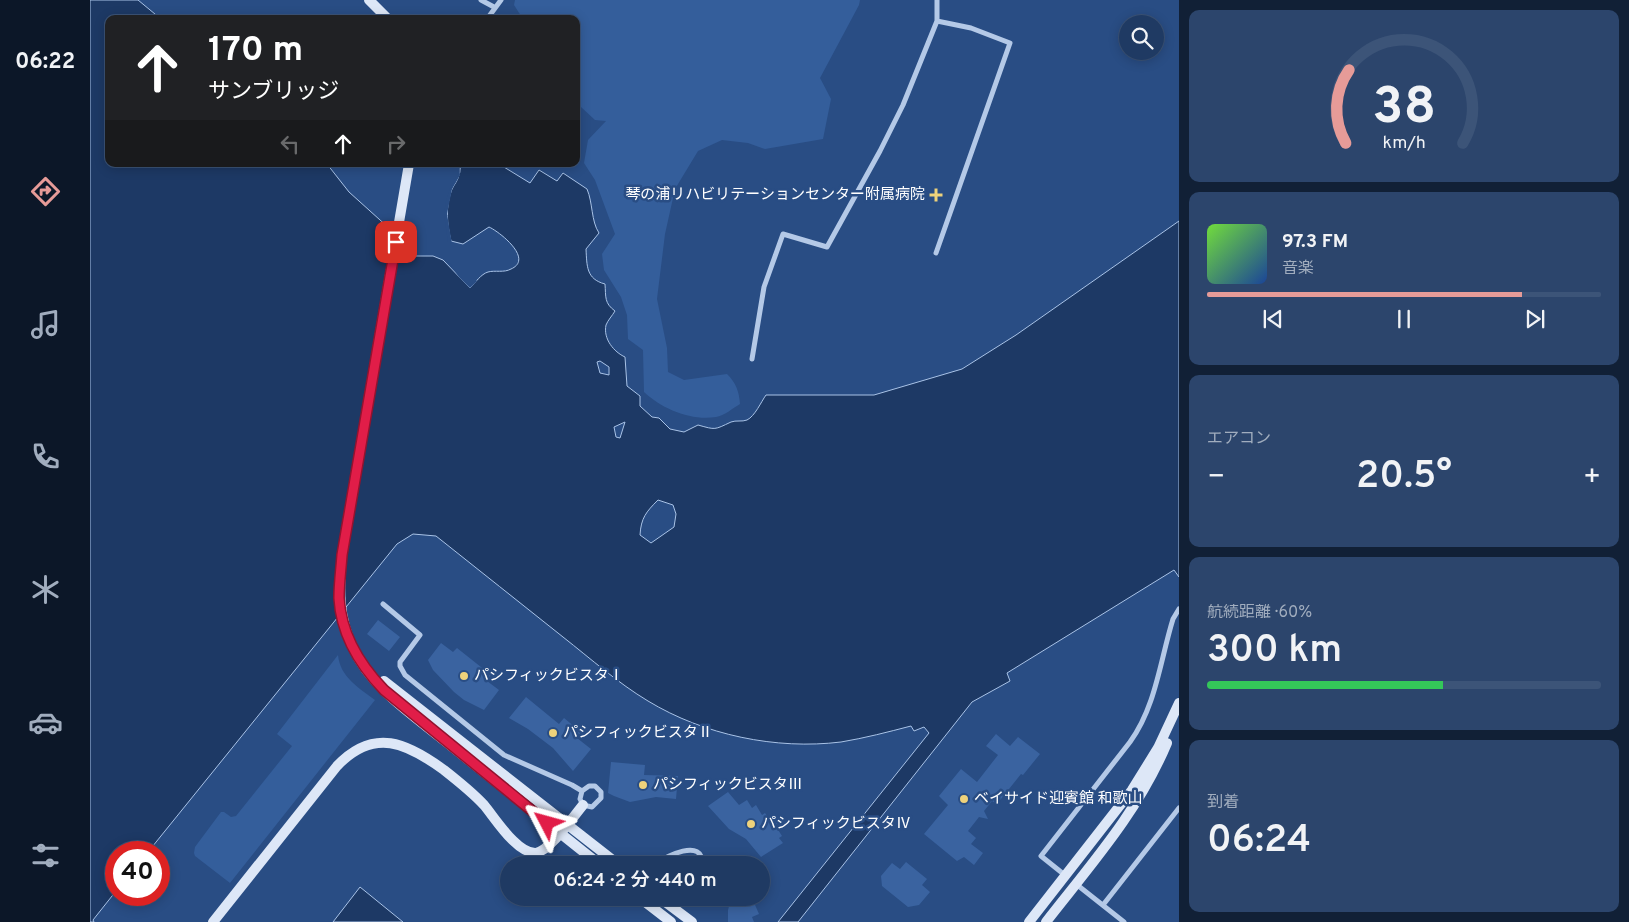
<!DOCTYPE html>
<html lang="ja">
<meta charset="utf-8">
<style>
:root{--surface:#1f3a63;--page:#2c456c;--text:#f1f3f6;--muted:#a1adbe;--line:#3c5478;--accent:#e69b98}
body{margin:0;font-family:Overpass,"Noto Sans JP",sans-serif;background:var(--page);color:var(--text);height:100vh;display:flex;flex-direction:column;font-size:19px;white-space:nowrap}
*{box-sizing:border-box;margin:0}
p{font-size:16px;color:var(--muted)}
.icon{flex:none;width:28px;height:28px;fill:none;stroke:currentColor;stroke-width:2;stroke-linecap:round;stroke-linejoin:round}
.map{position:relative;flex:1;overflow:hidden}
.sheet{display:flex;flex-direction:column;gap:10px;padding:10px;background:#112036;width:450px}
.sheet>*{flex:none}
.banner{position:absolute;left:15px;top:15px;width:475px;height:152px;border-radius:10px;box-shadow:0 2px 12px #0003,0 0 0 1px var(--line);background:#202124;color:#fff;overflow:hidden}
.buttons{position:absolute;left:1029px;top:15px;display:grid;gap:10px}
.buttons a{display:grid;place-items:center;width:45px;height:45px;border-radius:50%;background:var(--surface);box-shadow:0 2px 12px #0003,0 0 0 1px var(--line);font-size:25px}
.speed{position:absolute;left:15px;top:841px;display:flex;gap:10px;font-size:25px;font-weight:700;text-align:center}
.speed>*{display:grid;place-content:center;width:65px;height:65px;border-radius:50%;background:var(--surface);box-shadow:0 2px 12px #0003,0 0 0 1px var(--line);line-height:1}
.speed .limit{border:8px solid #d22;background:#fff;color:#111}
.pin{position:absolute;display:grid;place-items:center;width:42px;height:42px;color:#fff;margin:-21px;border-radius:10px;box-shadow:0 2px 8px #0006}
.me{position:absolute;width:55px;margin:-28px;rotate:309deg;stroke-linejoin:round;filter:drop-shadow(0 0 4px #0008)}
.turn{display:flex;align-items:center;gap:18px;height:105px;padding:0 20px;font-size:22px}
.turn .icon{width:65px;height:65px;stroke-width:2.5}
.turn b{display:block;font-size:35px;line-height:42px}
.lanes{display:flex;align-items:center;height:48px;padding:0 20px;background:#0003;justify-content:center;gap:25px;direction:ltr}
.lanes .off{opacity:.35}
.big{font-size:38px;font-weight:600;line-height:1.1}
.sheet .tile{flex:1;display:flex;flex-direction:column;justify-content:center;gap:8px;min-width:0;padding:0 18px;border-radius:10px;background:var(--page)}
.sheet .dial{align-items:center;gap:0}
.dial svg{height:130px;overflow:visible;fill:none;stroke:var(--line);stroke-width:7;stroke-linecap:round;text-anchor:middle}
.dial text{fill:var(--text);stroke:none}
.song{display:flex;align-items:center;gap:15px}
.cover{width:60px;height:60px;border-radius:8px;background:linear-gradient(135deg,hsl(100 70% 55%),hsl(220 70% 35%))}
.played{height:5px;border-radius:2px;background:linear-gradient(90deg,var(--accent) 80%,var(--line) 80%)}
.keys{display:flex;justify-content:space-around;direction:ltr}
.heat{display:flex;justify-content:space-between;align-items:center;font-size:28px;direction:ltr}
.charge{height:8px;border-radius:4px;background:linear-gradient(90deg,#34c759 60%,var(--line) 0)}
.trip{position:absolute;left:410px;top:856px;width:270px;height:50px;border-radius:25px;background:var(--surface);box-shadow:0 2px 12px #0003,0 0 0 1px var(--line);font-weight:600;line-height:50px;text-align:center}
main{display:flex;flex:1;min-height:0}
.menu{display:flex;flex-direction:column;width:90px;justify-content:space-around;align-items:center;background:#0c1728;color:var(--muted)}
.menu .icon{width:35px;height:35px}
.menu .selected{color:var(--accent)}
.menu b{font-size:22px;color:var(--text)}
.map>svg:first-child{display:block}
</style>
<main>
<nav class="menu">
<b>06:22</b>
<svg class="icon selected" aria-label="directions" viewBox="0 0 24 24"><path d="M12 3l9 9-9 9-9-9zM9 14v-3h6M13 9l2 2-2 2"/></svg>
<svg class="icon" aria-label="music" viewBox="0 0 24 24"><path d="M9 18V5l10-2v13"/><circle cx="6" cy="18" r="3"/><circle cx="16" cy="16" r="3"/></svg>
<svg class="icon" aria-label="phone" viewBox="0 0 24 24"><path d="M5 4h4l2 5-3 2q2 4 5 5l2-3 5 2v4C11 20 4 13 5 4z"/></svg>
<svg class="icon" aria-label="climate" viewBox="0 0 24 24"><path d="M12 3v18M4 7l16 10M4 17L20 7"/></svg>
<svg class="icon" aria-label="car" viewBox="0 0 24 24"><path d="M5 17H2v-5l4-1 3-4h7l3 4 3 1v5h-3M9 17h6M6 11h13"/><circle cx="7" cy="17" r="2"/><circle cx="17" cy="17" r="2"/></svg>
<svg class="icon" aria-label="filters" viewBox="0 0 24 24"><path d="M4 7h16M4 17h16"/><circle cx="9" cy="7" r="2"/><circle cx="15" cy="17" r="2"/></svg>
</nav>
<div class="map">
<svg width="1089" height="922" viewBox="0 0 1089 922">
<rect width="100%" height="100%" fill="#294d84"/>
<path fill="#345e9b" d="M 425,0 L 770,0 L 769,5 L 730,78 L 741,99 L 733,139 L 675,149 L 658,143 L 632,140 L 608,151 L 585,189 L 575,234 L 567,299 L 577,348 L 578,372 L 594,380 L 637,374 C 646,383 649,391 650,404 C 643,408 634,416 626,417 C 601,421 572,409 554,392 L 553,350 L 538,339 L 537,315 L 531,297 L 514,270 L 512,254 L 525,234 L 505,180 L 494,163 L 498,140 L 516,121 L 505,120 L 491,107 L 491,81 L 486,78 L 486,19 L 433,19 L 424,5 Z
M 248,655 C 250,677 269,688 285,700 L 140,883 L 105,856 L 104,853 L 105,847 L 131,812 L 134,812 L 141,817 L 146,816 L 202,746 L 187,734 Z"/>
<path fill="#1d3965" stroke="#a9c3e7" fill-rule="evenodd" d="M 0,0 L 48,0 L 71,19 L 19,19 L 19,164 L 237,164 L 259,192 L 300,229 L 325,256 L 343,256 L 353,260 L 380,288 C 385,283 391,274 398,272 C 405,270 414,273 421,269 C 444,259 410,232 399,227 L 373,244 L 361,241 C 357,224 355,207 362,189 C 364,185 368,180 369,175 C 371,170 369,168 372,164 L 409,164 L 440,183 L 449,170 L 467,181 L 473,173 L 497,189 C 503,203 501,221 509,233 L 496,249 C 497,266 496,279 515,284 C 516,297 514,303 525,311 C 522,316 518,320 516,325 C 513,339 524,352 535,357 L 537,386 L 550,396 L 550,406 L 562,417 L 569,418 L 580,429 L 594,432 L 608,425 C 626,430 624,430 641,422 C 646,420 652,422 657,420 C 665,416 671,402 676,395 L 784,395 L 872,369 L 926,335 L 1089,221 L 1089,577 L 1084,570 L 917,673 L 920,681 L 882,702 L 708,922 L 688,922 L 839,733 L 834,727 L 824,731 L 821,726 C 798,732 775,738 751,742 C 686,750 614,735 558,701 C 528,683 501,659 473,637 C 431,603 388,570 346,536 L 323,534 L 307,544 L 58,852 L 26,852 L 26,891 L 3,920 L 4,922 L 0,922 ZM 510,361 L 519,367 L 519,375 L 510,373 L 507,362 ZM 535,422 L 530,438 L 526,437 L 524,427 ZM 568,500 L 583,505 L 586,514 L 584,527 L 561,543 L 550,535 C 551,518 556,512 568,500 Z
M 270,887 L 313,922 L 243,922 Z"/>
<path fill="#294d84" d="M 369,164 L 372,164 L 369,167 L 370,175 L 362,189 L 357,214 L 362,244 L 358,242 L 354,214 L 356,201 L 360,188 L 367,175 Z
M 357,260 L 380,285 L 385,279 L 387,281 L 380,288 L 369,277 Z"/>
<path fill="#3a63a0" d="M 288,620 L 310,637 L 299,651 L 277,634 Z
M 351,643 L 363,652 L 367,648 L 401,675 L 397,681 L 409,690 L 394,710 L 374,700 L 364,692 L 343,670 L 338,660 Z
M 436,697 L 469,724 L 474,718 L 491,732 L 487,738 L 501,749 L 483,771 L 463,748 L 438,729 L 419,718 Z
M 906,734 L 920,746 L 928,737 L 950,754 L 933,775 L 931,774 L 907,804 L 902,801 L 894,811 L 898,819 L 889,817 L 878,831 L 886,838 L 881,844 L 893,853 L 884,865 L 874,857 L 867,861 L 834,834 L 858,805 L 849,796 L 871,769 L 887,782 L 908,755 L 896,746 Z
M 521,762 L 555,765 L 554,775 L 588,776 L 586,799 L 566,797 L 540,802 L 524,796 L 518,793 Z
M 638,792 L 649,805 L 657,800 L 662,808 L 666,805 L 672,815 L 675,813 L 679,819 L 684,815 L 689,822 L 685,825 L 692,836 L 689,838 L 693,843 L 671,857 L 656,839 L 639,829 L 618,806 Z
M 816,862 L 837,879 L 832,885 L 840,892 L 829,905 L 818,907 L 792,886 L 791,876 L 802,863 L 810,869 Z
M 644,898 L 662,898 L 669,914 L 662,917 L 664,922 L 638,922 L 638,910 L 640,903 Z"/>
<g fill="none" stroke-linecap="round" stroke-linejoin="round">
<path stroke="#b4c9e7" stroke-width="5" d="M 391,0 L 404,7
M 397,19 L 411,0
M 846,253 L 920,43 L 881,28 L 847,21
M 662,359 L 674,287 L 693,234 L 737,247 L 790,151 L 813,105 L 847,21 L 847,0
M 293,604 L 330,635 L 310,662 L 310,666 L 315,675 L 414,755 L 482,785 L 492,791 L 490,799 L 493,805 L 502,807 L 511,798 L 511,792 L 505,786 L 499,786 L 492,791
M 564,865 C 575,857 614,836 612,865
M 976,876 L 951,856 L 1040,742 C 1066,706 1070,661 1083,619 L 1089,609
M 986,884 L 1034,922
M 1013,905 L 1089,808"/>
<path stroke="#dde7f7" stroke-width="10" d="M 279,0 L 298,19
M 319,164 L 252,555 C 249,588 248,617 263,648 C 281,688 323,715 356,742 C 407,783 458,824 510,865
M 294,681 L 529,865
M 550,898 L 581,922
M 570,898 L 602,922
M 123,922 L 247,766 C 284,727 317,743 354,770 C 368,781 382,792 394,805 C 405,818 427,854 446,853 C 460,851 483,817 493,805
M 939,922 L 1042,790 L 1068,748 L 1089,703
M 956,922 C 1002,863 1048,812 1077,743"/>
</g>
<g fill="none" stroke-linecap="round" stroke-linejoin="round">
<g stroke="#92132f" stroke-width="12">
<path id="route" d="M 306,242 L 252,555 C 251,569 249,584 249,598 C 251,634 270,665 294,690 L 457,823"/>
</g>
<use href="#route" stroke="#e11d48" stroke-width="9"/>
</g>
<g fill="#eed27b" stroke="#294d84" stroke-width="2">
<path d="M843.5 187.5h5v5h5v5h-5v5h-5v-5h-5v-5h5z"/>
<circle cx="374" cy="676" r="5"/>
<circle cx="463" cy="733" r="5"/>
<circle cx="553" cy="785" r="5"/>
<circle cx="874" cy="799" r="5"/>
<circle cx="661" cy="824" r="5"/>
</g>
<g text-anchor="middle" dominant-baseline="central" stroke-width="5" stroke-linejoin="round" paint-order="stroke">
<g font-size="15" fill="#fff" stroke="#294d84" text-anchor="start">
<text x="835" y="195" text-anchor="end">琴の浦リハビリテーションセンター附属病院</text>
<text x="384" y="676">パシフィックビスタⅠ</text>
<text x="473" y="733">パシフィックビスタⅡ</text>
<text x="563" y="785">パシフィックビスタⅢ</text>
<text x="884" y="799">ベイサイド迎賓館 和歌山</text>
<text x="671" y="824">パシフィックビスタⅣ</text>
</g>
</g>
</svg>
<div class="buttons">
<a><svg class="icon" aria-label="search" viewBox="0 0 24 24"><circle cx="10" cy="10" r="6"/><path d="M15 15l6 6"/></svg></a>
</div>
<div class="speed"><div class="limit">40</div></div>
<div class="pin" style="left:306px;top:242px;background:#d93025"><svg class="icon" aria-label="arrive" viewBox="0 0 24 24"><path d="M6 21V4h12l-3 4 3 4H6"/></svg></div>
<svg class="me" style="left:457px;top:823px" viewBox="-20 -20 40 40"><path d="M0-17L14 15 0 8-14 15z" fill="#e11d48" stroke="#fff" stroke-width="4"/></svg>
<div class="trip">06:24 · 2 分 · 440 m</div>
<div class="banner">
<div class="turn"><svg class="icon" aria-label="ahead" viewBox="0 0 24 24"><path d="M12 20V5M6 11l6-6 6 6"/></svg><div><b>170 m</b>サンブリッジ</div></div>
<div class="lanes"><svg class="icon off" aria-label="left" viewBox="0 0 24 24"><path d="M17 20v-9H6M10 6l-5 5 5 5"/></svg><svg class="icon" aria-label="ahead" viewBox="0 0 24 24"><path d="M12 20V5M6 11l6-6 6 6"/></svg><svg class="icon off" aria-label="right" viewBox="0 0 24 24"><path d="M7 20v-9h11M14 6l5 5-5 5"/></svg></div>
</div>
</div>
<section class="sheet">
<div class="tile dial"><svg viewBox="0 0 100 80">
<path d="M14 69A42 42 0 1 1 86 69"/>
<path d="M14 69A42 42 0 0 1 16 24" stroke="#e69b98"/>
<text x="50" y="56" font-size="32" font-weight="700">38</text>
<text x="50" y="72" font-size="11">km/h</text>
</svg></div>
<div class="tile">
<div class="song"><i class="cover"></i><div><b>97.3 FM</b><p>音楽</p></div></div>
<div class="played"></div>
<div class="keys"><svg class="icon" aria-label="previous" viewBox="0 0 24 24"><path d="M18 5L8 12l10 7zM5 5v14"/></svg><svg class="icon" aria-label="pause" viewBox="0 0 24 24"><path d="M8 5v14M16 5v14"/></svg><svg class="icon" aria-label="next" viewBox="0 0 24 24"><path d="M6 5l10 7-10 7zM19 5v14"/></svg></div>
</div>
<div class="tile"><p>エアコン</p>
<div class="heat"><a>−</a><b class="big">20.5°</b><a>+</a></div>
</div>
<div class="tile"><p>航続距離 · 60%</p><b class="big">300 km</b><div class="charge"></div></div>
<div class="tile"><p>到着</p><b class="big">06:24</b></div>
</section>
</main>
